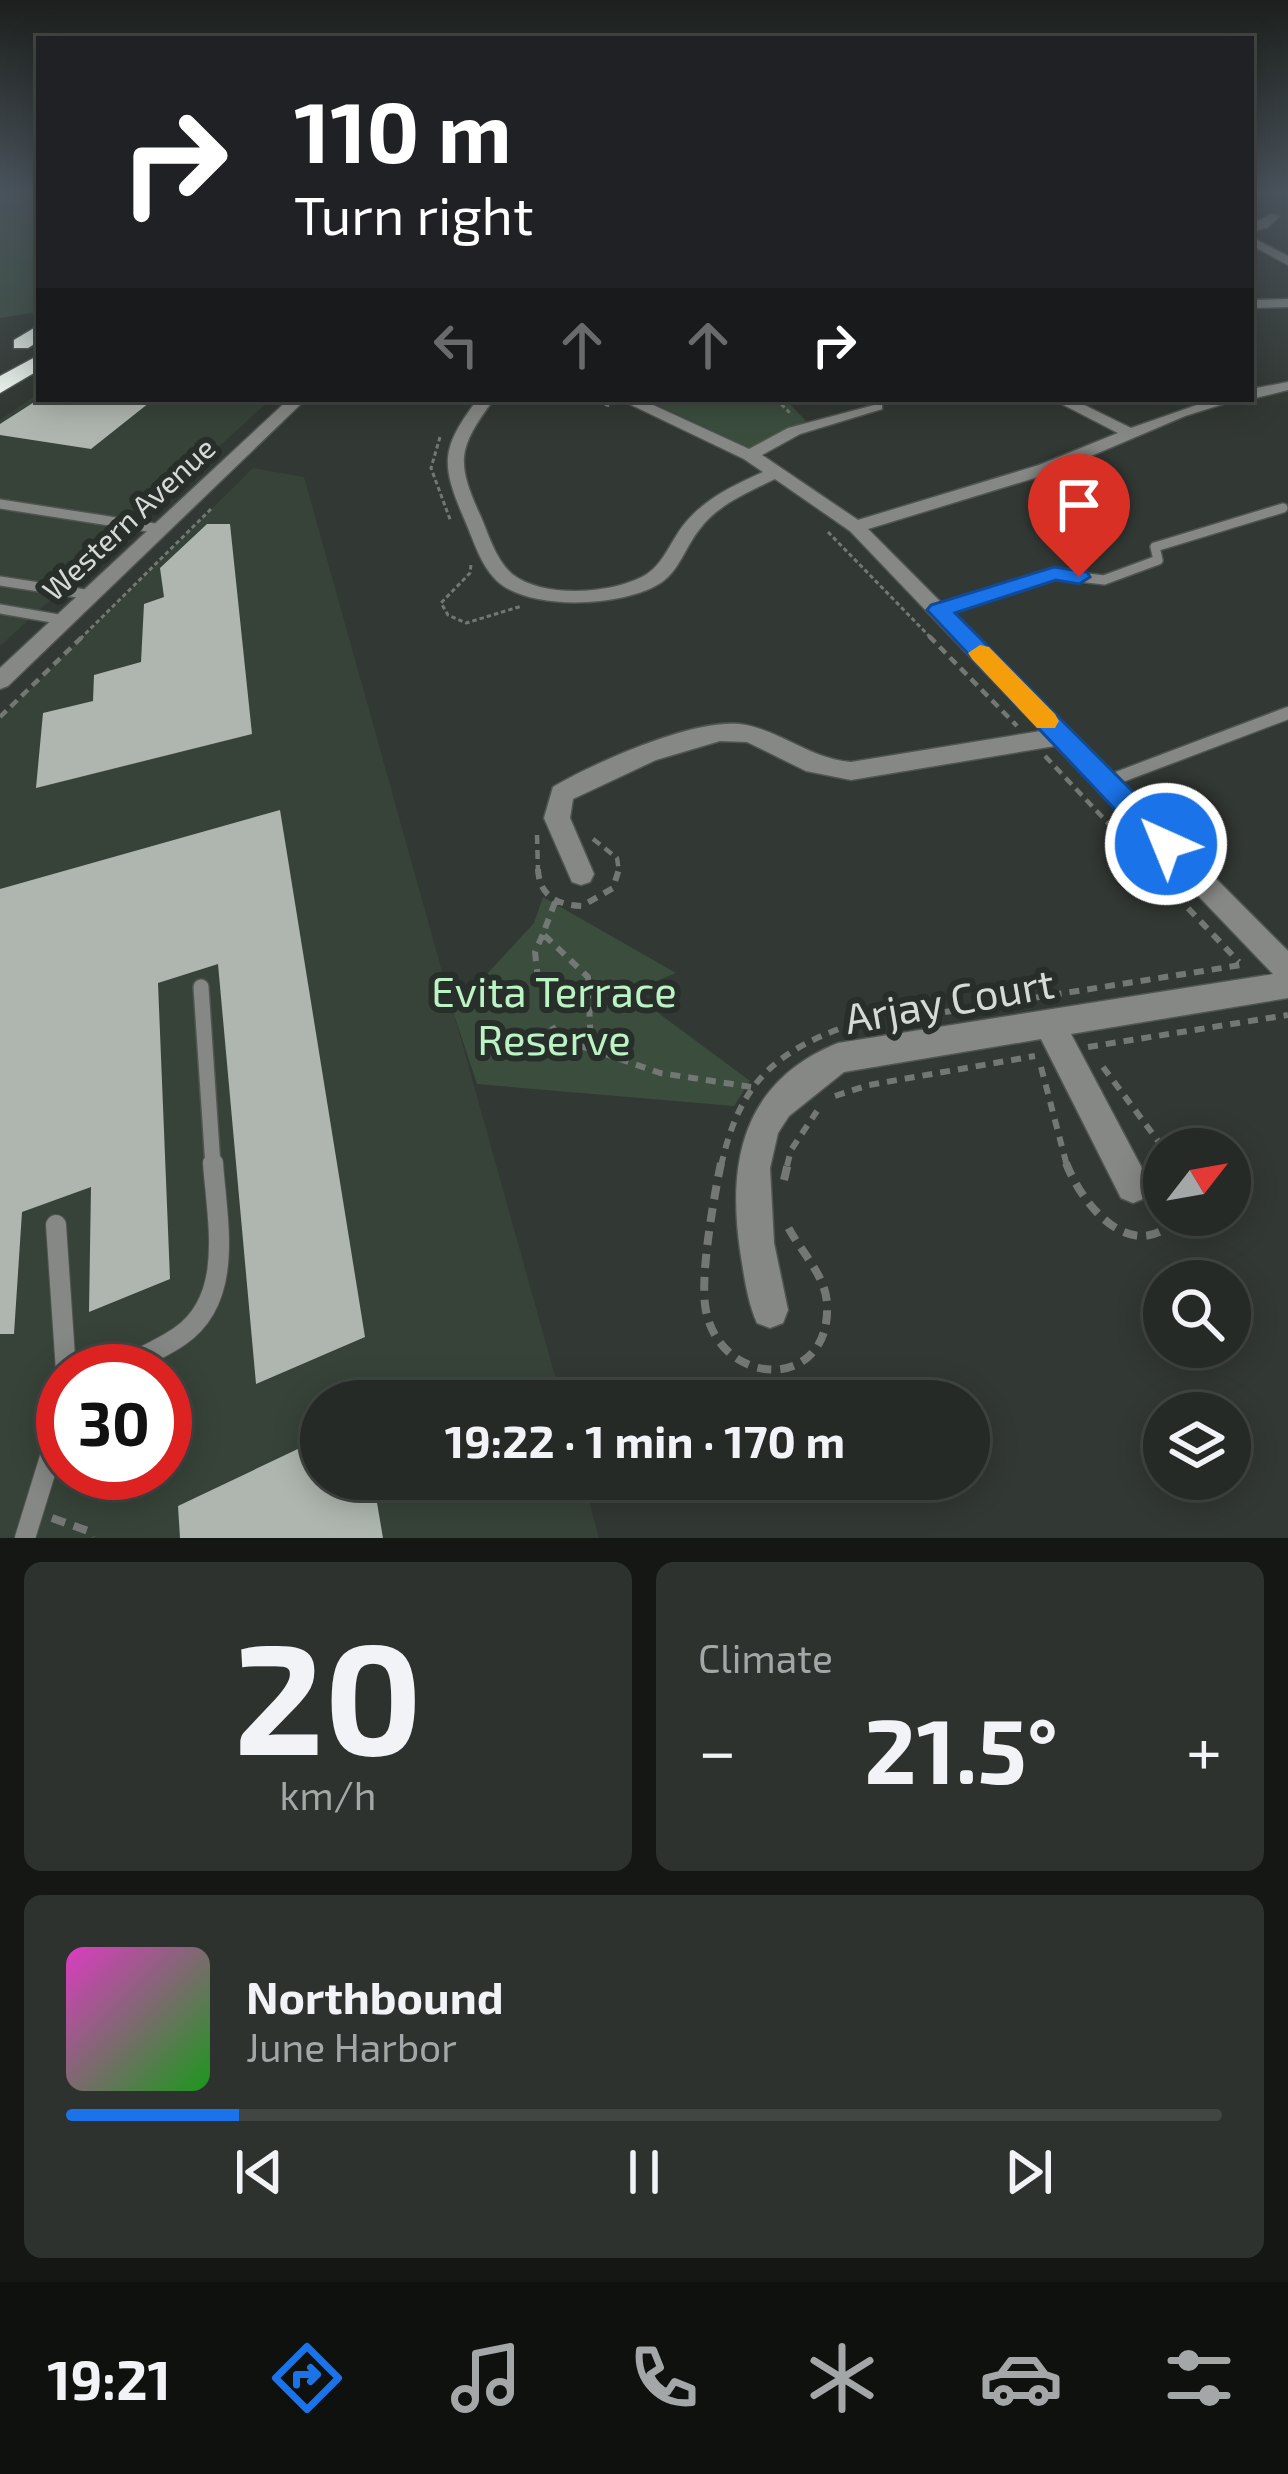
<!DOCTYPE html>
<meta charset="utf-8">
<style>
:root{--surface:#262a26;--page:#2e322e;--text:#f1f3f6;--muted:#a4a7a7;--line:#424643;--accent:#1a73e8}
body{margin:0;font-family:"Exo 2",sans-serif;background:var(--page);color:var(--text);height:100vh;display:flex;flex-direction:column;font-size:45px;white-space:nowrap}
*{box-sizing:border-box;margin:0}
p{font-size:39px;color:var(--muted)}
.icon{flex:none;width:66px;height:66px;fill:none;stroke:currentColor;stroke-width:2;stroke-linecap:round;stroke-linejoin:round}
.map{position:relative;height:1538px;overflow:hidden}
.panel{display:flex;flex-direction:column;gap:24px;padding:24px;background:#151715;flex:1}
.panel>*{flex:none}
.top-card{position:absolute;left:36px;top:36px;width:1218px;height:366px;border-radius:0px;box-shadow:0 6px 30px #0003,0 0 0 3px var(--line);background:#202124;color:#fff;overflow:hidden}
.needle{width:78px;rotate:59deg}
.controls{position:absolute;left:1143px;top:1128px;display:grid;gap:24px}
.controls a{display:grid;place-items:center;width:108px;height:108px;border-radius:50%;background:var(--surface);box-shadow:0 6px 30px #0003,0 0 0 3px var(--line);font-size:60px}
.speed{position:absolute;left:36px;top:1344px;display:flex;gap:24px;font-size:60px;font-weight:700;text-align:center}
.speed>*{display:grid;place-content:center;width:156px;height:156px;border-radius:50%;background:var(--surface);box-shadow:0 6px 30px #0003,0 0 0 3px var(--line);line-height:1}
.speed .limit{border:18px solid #d22;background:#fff;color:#111}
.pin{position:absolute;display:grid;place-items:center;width:102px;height:102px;color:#fff;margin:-123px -51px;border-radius:50% 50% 50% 0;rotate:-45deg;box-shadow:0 0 12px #0007}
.pin .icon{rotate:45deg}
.me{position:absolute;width:132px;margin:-66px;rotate:316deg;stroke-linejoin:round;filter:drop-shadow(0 0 9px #0008)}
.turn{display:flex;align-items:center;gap:42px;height:252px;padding:0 60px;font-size:54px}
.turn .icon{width:156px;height:156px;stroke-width:2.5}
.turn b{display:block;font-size:84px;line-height:102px}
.lanes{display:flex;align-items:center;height:114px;padding:0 60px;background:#0003;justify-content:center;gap:60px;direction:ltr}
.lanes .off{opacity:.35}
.big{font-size:90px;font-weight:700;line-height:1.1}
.panel .tile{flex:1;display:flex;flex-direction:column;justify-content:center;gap:18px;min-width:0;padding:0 42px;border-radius:18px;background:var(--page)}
.panel .dial{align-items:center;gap:0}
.dial b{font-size:156px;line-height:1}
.song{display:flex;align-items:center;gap:36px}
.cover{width:144px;height:144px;border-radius:18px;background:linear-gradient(135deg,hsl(310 70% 55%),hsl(120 70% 35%))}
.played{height:12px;border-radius:6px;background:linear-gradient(90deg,var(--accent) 15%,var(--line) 15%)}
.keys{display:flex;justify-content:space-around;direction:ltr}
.heat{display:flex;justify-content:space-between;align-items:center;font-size:66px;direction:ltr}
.panel .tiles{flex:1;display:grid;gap:24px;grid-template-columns:1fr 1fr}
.tile:last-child{grid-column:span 2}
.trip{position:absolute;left:300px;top:1380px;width:690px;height:120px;border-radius:60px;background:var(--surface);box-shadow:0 6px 30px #0003,0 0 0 3px var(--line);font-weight:700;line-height:120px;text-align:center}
.tabs{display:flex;height:192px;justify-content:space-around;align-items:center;background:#0f110f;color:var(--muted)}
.tabs .icon{width:84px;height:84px}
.tabs .selected{color:var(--accent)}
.tabs b{font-size:54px;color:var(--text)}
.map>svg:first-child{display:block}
</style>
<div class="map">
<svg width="1288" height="1538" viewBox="0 0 1288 1538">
<rect width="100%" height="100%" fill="#323833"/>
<path fill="#374339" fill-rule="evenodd" d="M 39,393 L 39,399 L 271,399 L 0,646 L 0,420 Z
M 253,468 L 304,477 L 562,1401 L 321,1401 L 321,1479 L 583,1479 L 599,1538 L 0,1538 L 0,719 ZM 63,1371 L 165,1371 L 165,1473 L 63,1473 Z"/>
<path fill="#3b4e3e" d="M 0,192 L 39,192 L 38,312 L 0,318 Z
M 644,399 L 785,399 L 806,421 L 750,448 Z
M 543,897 L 676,973 L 630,992 L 750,1081 L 734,1106 L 477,1084 L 453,1011 L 534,923 Z"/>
<path fill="#aeb6af" d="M 39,399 L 154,399 L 91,449 L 0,435 L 0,424 Z
M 207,524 L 230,524 L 252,734 L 36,788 L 43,713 L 93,701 L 94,675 L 141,662 L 144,604 L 164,597 L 160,568 Z
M 280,810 L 365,1337 L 256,1384 L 218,964 L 158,983 L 170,1279 L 89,1312 L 91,1187 L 22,1212 L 14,1334 L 0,1334 L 0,889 Z
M 321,1438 L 321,1479 L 373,1479 L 383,1538 L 180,1538 L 178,1506 Z"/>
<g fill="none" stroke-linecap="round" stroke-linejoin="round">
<g stroke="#505551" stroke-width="12">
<path id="lane-far3" d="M 0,504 L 161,529
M 0,581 L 91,595
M 0,609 L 64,620
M 939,610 L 1054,574 L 1104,580 L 1158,560 L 1155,547 L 1283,508"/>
</g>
<g stroke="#505551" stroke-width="15">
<path id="lane-far2" d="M 1106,782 L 1288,713"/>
</g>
<g stroke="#505551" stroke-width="18">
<path id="lane-far1" d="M 201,987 L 213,1166"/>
</g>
<g stroke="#505551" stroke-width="22">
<path id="lane" d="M 56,1225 L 66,1371
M 114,1371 C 135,1360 160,1350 180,1336 C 235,1298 217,1221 213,1163
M 25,1538 L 63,1415"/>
</g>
<g stroke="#505551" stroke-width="3">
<path id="street" d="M 1271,214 L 1280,216 L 1267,228 L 1251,231 L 1251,225 Z
M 1251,237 L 1288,256 L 1288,265 L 1251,245 Z
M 1288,299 L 1288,307 L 1251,308 L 1251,300 Z
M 1288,382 L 1288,390 L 1251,399 L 1251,389 Z
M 289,399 L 306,399 L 8,686 L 0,689 L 0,668 Z
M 478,399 L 494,399 C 458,448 455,461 481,517 C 489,536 496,560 512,574 C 543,599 615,594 647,574 C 665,562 672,538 686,522 C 706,498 736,484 763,472 L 744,459 L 619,399 L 640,399 L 749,449 L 788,428 L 882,403 L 882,409 L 800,434 L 762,455 L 858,520 L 1039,465 L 1118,433 L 1052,399 L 1072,399 L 1131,428 L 1214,399 L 1239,399 L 1185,416 L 1051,473 L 868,529 L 1288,951 L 1288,998 L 1071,1034 L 1145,1174 L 1150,1186 L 1145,1198 L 1133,1203 L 1121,1198 L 1041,1039 L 844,1072 L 789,1116 L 778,1133 L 770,1168 L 774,1243 L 788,1310 L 783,1323 L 770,1328 L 757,1323 C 747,1300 744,1275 740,1250 C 727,1159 744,1081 838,1043 L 1273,974 L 1055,746 L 851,780 L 806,771 L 747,742 L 720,741 L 656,760 L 573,799 L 570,818 L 594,874 L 590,882 L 581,885 L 572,882 L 544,818 L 553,787 C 593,763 700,715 746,725 C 784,733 812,759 851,762 L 1041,731 L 850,531 L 775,479 C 748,492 717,505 699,530 C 686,546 680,569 662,582 C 626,607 528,612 496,580 C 481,565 474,542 466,523 C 441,465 439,450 478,399 Z"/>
</g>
<g stroke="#505551" stroke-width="3">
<path id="highway" d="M 39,325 L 39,341 L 28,348 L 14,348 L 14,340 Z
M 39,355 L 39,370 L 0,393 L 0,376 Z"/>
</g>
<path stroke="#737874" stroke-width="3" stroke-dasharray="4.5 3" stroke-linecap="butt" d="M 591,399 L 612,407
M 776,399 L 792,415
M 440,437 L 431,468 L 451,522
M 828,532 L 932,639
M 471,565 L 470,573 L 441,603 L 448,615 L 466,623 L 522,606
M 80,639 L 212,508"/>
<path stroke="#737874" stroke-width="4.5" stroke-dasharray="9 6" stroke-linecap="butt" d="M 929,636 L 1017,726
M 0,717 L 83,636
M 1045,756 L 1154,872
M 537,835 L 538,872
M 593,839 L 617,858 L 619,872"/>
<path stroke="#737874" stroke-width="6" stroke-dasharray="10 8" stroke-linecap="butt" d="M 538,869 C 539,895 556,905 582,906 L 613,888 L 619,869
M 1151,869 L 1239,962
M 555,902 L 543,934 L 588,977 L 591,1049 L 660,1073 L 751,1087
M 538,979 L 535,952 L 543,934
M 945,1012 L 1241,965
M 552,1026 L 562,1042 L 591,1049
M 1088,1047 L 1288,1015
M 1041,1067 L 1067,1166
M 1103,1067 L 1164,1149
M 835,1096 L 869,1085 L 1035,1056
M 721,1166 C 738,1091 767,1056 839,1029
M 787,1166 L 791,1150 L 817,1111"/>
<path stroke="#737874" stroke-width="8" stroke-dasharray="14 9" stroke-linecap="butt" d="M 721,1163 C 714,1196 699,1280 706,1311 C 722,1389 832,1392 827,1303 C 825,1273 797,1248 785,1221
M 1066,1163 C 1084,1209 1135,1268 1181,1215
M 784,1180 L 788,1163
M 52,1518 L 88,1531 L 92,1538"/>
<use href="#lane-far3" stroke="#858885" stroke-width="9"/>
<use href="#lane-far2" stroke="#858885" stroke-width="12"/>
<use href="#lane-far1" stroke="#858885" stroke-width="15"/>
<use href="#lane" stroke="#858885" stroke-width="20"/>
<use href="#street" fill="#858885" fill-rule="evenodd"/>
<use href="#highway" fill="#f2faf3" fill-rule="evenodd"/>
</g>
<linearGradient id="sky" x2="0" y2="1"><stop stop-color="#1c1f1c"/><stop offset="0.47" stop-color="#49535b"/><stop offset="1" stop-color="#49535b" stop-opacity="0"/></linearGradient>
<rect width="1288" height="408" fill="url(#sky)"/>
<path fill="#1a73e8" stroke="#114b97" stroke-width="3" d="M 1054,567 L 1087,572 L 1090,577 L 1079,584 L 1056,580 L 955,613 L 1177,836 L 1181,844 L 1177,853 L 1156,853 L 927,610 L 931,605 Z"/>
<path fill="#f59e0b" d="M 980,645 L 989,647 L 1055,714 L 1059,721 L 1055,728 L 1037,728 L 972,659 L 968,653 Z"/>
<g text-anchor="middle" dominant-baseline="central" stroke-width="12" stroke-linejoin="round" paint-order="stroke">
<g font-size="30" fill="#d6dad7" stroke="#282e29">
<text transform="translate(128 518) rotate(-43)">Western Avenue</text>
</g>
<g font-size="42" fill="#bbf3c5" stroke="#282e29">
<text x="554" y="990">Evita Terrace<tspan x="554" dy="48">Reserve</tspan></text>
</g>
<g font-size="42" fill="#d6dad7" stroke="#282e29">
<text transform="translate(949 999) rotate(-10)">Arjay Court</text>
</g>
</g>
</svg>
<div class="controls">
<a><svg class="needle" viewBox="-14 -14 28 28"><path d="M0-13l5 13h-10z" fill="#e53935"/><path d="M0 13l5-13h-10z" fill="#a4a7a7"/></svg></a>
<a><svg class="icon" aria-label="search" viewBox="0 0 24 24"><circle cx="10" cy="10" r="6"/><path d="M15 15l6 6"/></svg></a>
<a><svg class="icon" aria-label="layers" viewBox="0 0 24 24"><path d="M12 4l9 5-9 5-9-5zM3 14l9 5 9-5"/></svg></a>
</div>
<div class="speed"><div class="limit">30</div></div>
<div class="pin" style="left:1079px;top:577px;background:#d93025"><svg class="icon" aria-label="arrive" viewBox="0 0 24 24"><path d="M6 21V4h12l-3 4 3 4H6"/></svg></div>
<svg class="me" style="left:1166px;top:844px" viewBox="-20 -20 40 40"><circle r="17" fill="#1a73e8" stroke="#fff" stroke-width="3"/><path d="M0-11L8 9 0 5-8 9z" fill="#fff"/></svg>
<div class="trip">19:22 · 1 min · 170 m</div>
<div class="top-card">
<div class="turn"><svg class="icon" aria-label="right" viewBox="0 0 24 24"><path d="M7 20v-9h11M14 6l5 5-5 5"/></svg><div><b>110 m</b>Turn right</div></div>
<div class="lanes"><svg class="icon off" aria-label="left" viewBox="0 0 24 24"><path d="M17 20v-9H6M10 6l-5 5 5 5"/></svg><svg class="icon off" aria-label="ahead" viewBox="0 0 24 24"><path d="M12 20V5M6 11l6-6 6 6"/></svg><svg class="icon off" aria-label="ahead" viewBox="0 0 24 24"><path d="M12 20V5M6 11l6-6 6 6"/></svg><svg class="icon" aria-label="right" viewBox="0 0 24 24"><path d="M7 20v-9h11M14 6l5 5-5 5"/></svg></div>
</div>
</div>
<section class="panel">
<div class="tiles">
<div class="tile dial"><b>20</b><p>km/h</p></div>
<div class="tile"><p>Climate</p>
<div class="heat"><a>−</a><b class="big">21.5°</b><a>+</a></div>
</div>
<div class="tile">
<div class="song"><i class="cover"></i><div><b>Northbound</b><p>June Harbor</p></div></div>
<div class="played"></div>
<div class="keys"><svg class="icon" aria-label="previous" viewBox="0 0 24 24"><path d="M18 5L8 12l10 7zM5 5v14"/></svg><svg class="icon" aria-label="pause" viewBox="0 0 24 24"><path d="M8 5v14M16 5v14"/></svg><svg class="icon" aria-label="next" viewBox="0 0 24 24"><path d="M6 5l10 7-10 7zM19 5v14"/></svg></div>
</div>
</div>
</section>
<nav class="tabs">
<b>19:21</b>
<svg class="icon selected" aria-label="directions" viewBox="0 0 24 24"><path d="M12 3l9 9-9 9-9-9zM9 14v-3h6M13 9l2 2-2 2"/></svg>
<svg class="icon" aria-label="music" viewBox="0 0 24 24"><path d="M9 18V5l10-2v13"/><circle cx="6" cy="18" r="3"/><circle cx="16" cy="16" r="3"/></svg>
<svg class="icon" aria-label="phone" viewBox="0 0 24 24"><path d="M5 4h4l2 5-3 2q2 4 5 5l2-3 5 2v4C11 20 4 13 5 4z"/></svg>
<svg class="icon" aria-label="climate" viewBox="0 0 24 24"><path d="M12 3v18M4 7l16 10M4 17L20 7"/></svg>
<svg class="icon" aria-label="car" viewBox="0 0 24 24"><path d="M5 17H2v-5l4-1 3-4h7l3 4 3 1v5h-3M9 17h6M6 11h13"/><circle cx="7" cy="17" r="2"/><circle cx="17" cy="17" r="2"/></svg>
<svg class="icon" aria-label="filters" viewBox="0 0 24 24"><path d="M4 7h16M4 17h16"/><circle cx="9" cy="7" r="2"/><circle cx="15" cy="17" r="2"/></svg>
</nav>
